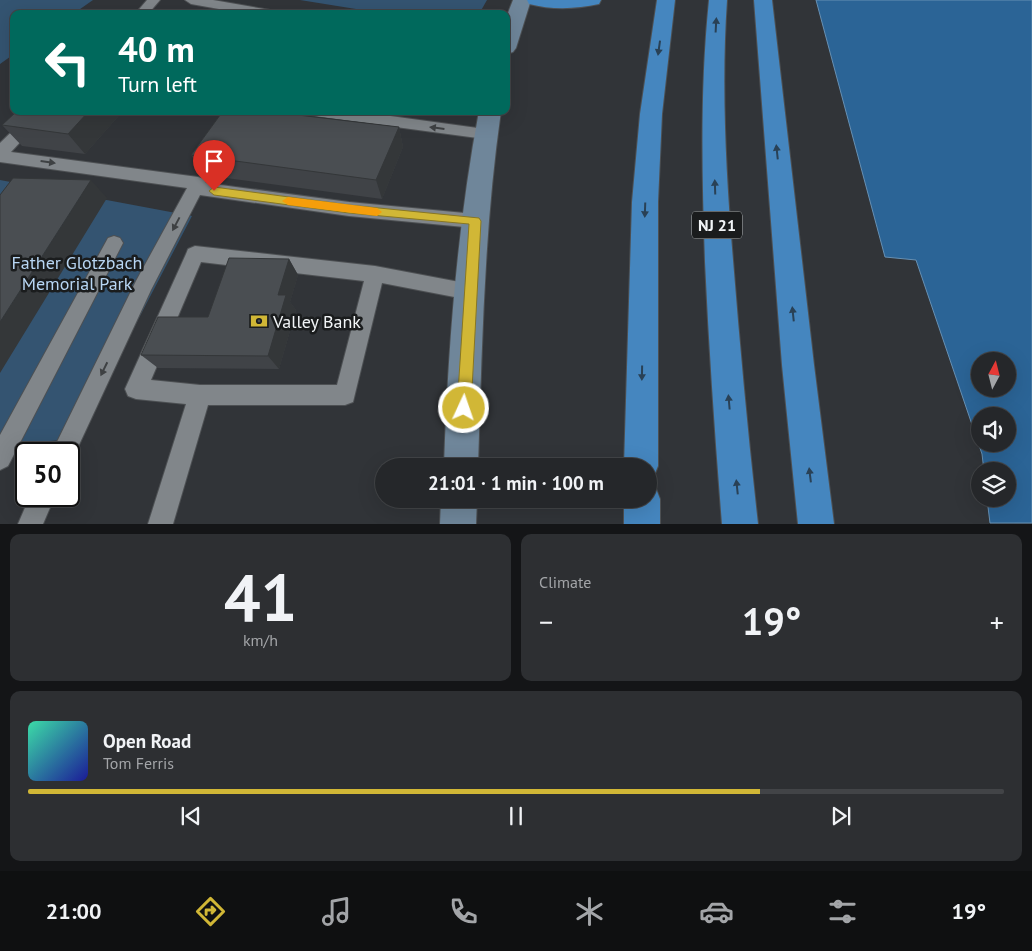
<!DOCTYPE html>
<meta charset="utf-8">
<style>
:root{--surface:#25272a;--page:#2d2f32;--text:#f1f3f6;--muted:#a3a5a8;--line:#424447;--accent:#d1b736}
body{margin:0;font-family:"PT Sans",sans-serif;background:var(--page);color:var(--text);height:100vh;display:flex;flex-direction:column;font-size:19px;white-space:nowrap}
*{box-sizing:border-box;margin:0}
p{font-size:16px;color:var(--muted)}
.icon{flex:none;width:28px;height:28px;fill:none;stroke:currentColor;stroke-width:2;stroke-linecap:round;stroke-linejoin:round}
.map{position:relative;height:524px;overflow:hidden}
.details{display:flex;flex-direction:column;gap:10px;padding:10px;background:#141517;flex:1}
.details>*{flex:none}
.banner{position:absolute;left:10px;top:10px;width:500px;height:105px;border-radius:10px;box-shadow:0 5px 20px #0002,0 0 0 1px var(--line);background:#00695c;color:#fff;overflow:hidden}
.needle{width:32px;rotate:7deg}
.tools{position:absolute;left:971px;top:352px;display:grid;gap:10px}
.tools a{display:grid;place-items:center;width:45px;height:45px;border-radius:50%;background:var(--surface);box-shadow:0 5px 20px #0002,0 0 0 1px var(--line);font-size:25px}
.speed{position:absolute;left:15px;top:442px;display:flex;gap:10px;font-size:25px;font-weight:700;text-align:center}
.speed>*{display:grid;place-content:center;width:65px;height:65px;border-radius:50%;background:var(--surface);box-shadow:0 5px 20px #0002,0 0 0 1px var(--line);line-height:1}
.speed .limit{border:2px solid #111;border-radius:8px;background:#fff;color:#111}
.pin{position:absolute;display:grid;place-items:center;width:42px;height:42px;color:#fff;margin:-51px -21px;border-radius:50% 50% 50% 0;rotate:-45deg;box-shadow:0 0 5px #0007}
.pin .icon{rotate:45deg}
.me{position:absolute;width:55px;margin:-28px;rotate:3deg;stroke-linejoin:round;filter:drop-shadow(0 0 4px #0008)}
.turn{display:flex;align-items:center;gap:18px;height:105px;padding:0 25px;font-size:22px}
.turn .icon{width:65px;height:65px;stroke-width:2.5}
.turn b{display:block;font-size:35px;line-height:42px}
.big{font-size:38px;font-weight:700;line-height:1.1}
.details .card{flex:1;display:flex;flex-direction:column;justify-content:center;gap:8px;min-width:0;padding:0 18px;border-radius:10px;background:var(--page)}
.details .dial{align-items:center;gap:0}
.dial b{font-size:65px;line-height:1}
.song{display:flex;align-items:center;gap:15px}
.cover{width:60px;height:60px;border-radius:8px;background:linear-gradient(135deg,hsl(160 70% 55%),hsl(240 70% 35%))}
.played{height:5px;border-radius:2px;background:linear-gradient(90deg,var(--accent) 75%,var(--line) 75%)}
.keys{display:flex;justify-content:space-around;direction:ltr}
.heat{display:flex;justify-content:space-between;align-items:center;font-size:28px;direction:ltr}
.details .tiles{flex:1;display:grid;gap:10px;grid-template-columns:1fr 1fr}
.card:last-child{grid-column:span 2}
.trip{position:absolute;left:375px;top:458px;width:282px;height:50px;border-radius:25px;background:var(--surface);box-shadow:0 5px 20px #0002,0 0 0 1px var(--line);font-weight:700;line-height:50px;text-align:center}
.menu{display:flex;height:80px;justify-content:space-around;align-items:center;background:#0f1011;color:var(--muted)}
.menu .icon{width:35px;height:35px}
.menu .current{color:var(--accent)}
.menu b{font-size:22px;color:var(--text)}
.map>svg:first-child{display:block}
</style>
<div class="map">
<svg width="1032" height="524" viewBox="0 0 1032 524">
<rect width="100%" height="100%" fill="#313438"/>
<path fill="#345471" d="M 0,0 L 93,0 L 73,14 L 14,14 L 14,54 L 0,64 Z
M 300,0 L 487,0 L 479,14 L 387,14 Z
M 0,180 L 192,216 L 76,439 L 23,443 L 0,448 Z"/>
<path fill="#2b6496" stroke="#6790b3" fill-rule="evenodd" d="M 816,0 L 1032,0 L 1032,523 L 990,523 L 987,499 L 1008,499 L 1008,471 L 984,471 L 982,454 L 916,260 L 885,257 ZM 980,361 L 1008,361 L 1008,389 L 980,389 ZM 980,416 L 1008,416 L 1008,444 L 980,444 Z"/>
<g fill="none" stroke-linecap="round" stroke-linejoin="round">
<g stroke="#4d5053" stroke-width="2">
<path id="lane" d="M 147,0 L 160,0 L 148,14 L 135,14 Z
M 185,0 L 213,0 L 270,10 L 276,14 L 247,14 L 191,4 Z
M 33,111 L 49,111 L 11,152 L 198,177 L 204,179 L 206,183 L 349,202 L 475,214 L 481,216 L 484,221 L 481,226 L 475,228 L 349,216 L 200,195 L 151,290 L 71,462 L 69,463 L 69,454 L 52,454 L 55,446 L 136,281 L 187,188 L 0,162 L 0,143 Z
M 307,111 L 354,111 L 485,129 L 491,130 L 493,134 L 491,138 L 485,139 L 314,116 L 309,115 Z
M 114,236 L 120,238 L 123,243 L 8,466 L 0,470 L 0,435 L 108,238 Z
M 195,246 L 375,266 L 470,284 L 477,286 L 480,292 L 477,298 L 470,300 L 382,283 L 353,402 L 345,405 L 208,405 L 173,524 L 148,524 L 186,404 L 136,399 L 128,396 L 125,389 L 186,254 L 188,249 ZM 201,262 L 364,281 L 337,385 L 200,385 L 151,380 Z
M 30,496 L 55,496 L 43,524 L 18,524 Z"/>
</g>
<g stroke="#4d5053" stroke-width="2">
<path id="secondary" d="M 513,0 L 531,0 L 516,48 L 513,52 L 506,54 L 506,18 Z
M 479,111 L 501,111 C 484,229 482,347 478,466 L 444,466 C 448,348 457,228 479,111 Z
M 441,499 L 477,499 L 476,524 L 440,524 Z"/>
</g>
<g stroke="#4d5053" stroke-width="2">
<path id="highway" d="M 527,0 L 601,0 L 599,4 C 576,9 552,10 529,4 Z
M 657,0 L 675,0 L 662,114 L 658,202 L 658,466 L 653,478 L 649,480 L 649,466 L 624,466 L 632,202 L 640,114 Z
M 709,0 L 727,0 C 721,87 726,173 733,260 C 740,348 748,436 758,524 L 722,524 C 715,436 709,349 705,262 C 702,174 700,88 709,0 Z
M 754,0 L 772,0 L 814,365 L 834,524 L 798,524 L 782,365 Z
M 649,484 L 655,486 L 660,499 L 660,524 L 624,524 L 624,499 L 649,499 Z"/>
</g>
<use href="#lane" fill="#81868a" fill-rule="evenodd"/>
<use href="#secondary" fill="#6f869a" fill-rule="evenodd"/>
<use href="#highway" fill="#4586bf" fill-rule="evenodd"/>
</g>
<path fill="#404347" d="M 123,111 L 85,154 L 22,146 L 2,125 Z
M 223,111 L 305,111 L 302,115 L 399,127 L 403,147 L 382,199 L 204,175 L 191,155 Z
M 289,259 L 298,275 L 290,302 L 296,310 L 279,369 L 158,368 L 141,355 L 208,317 Z"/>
<path fill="#343739" d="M 89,111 L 123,111 L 85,154 L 68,134 Z
M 282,111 L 305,111 L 289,133 L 281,113 Z
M 399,127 L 403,147 L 382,199 L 376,180 Z
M 91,180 L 107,198 L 0,373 L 0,322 Z
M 289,259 L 298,275 L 290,302 L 296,310 L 279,369 L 268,356 L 278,295 Z"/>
<path fill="#4a4e52" stroke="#343739" d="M 203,9 L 229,14 L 198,14 Z
M 17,111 L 89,111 L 68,134 L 2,125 Z
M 223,111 L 282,111 L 281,113 L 399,127 L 376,180 L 191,155 Z
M 13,178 L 91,180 L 0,322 L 0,195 Z
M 229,258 L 289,259 L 278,295 L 286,295 L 268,356 L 141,355 L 158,317 L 208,317 Z"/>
<defs><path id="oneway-solid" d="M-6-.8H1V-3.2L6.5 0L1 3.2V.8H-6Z" transform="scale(1.25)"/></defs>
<g fill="#294156">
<use href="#oneway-solid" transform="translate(716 25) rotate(-87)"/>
<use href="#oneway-solid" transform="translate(659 48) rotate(98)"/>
<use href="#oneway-solid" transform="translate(777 152) rotate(-96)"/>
<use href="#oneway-solid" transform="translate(715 187) rotate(-92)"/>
<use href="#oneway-solid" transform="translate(645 210) rotate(92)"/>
<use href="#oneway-solid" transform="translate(793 314) rotate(-96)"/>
<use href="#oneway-solid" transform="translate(642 373) rotate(91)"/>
<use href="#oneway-solid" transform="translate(729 402) rotate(-95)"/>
<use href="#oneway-solid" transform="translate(810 475) rotate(-97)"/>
<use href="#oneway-solid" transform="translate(737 487) rotate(-96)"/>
</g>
<g fill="#3e4143">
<use href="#oneway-solid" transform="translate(437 128) rotate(-173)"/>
<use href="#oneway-solid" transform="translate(48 162) rotate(8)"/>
<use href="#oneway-solid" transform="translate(176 224) rotate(118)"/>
<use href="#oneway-solid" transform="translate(104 369) rotate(116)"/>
</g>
<path fill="#d1b736" stroke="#887723" d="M 214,187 L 349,205 L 479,218 L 481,221 L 471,408 L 469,413 L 464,415 L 459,413 L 457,408 L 469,224 L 349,213 L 214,195 L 209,191 Z"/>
<path fill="#f59e0b" d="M 288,197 L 377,208 L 382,212 L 377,216 L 288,205 L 282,201 Z"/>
<defs>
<g id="bank-bare" transform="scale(1.35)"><path d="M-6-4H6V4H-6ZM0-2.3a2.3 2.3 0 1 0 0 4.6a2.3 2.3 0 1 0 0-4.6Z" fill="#d1b736" stroke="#1a1c1d" stroke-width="2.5" paint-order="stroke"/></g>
</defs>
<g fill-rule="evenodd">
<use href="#bank-bare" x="259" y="321"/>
</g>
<g text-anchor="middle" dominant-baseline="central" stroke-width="5" stroke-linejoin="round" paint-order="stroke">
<rect fill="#1a1c1d" stroke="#b1b4b6" stroke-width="1" x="692" y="211.5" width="50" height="27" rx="4"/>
<g font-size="16" font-weight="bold" fill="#f2f5f7">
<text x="717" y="225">NJ 21</text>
</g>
<g font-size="18" fill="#b8d6f3" stroke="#1a1c1d">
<text x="77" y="262">Father Glotzbach<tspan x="77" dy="21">Memorial Park</tspan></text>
</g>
<g font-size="18" fill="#f2f5f7" stroke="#1a1c1d" text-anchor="start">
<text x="273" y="321">Valley Bank</text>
</g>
</g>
</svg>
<div class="tools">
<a><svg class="needle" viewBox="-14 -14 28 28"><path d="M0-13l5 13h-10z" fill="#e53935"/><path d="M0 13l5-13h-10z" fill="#a3a5a8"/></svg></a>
<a><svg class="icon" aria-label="sound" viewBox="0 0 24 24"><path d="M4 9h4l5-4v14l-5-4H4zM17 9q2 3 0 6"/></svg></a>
<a><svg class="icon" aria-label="layers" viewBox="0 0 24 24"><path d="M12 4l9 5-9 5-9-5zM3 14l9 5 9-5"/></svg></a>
</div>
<div class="speed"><div class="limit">50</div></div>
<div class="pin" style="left:214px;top:191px;background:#d93025"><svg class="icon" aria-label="arrive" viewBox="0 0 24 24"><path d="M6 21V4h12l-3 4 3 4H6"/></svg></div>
<svg class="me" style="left:464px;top:408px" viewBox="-20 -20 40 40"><circle r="17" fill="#d1b736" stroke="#fff" stroke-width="3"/><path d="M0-11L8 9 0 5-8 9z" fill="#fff"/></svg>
<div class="trip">21:01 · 1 min · 100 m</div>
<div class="banner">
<div class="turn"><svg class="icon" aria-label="left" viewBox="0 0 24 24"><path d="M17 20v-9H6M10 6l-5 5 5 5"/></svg><div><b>40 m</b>Turn left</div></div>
</div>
</div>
<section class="details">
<div class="tiles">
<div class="card dial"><b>41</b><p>km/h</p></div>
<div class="card"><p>Climate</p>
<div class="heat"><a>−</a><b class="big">19°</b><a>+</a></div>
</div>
<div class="card">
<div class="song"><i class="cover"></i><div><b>Open Road</b><p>Tom Ferris</p></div></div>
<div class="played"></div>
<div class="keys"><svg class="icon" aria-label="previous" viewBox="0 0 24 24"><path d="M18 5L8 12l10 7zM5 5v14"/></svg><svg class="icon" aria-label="pause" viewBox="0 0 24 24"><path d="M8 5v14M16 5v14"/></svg><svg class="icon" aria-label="next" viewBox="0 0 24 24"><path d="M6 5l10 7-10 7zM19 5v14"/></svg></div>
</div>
</div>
</section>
<nav class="menu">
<b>21:00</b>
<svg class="icon current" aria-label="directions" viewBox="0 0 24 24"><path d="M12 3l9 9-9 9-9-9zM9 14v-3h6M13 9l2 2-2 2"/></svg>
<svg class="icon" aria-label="music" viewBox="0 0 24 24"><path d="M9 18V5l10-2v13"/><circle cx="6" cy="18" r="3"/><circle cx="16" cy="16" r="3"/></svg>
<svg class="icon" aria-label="phone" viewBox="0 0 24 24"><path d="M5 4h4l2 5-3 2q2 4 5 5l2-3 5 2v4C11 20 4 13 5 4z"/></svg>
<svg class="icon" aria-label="climate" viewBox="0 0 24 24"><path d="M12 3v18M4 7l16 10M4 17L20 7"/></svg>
<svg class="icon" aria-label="car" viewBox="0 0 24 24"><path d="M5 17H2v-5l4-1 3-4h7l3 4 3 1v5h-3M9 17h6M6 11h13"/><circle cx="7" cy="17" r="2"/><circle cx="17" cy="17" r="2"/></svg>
<svg class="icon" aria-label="filters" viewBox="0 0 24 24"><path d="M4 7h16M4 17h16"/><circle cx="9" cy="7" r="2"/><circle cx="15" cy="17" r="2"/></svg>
<b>19°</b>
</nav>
